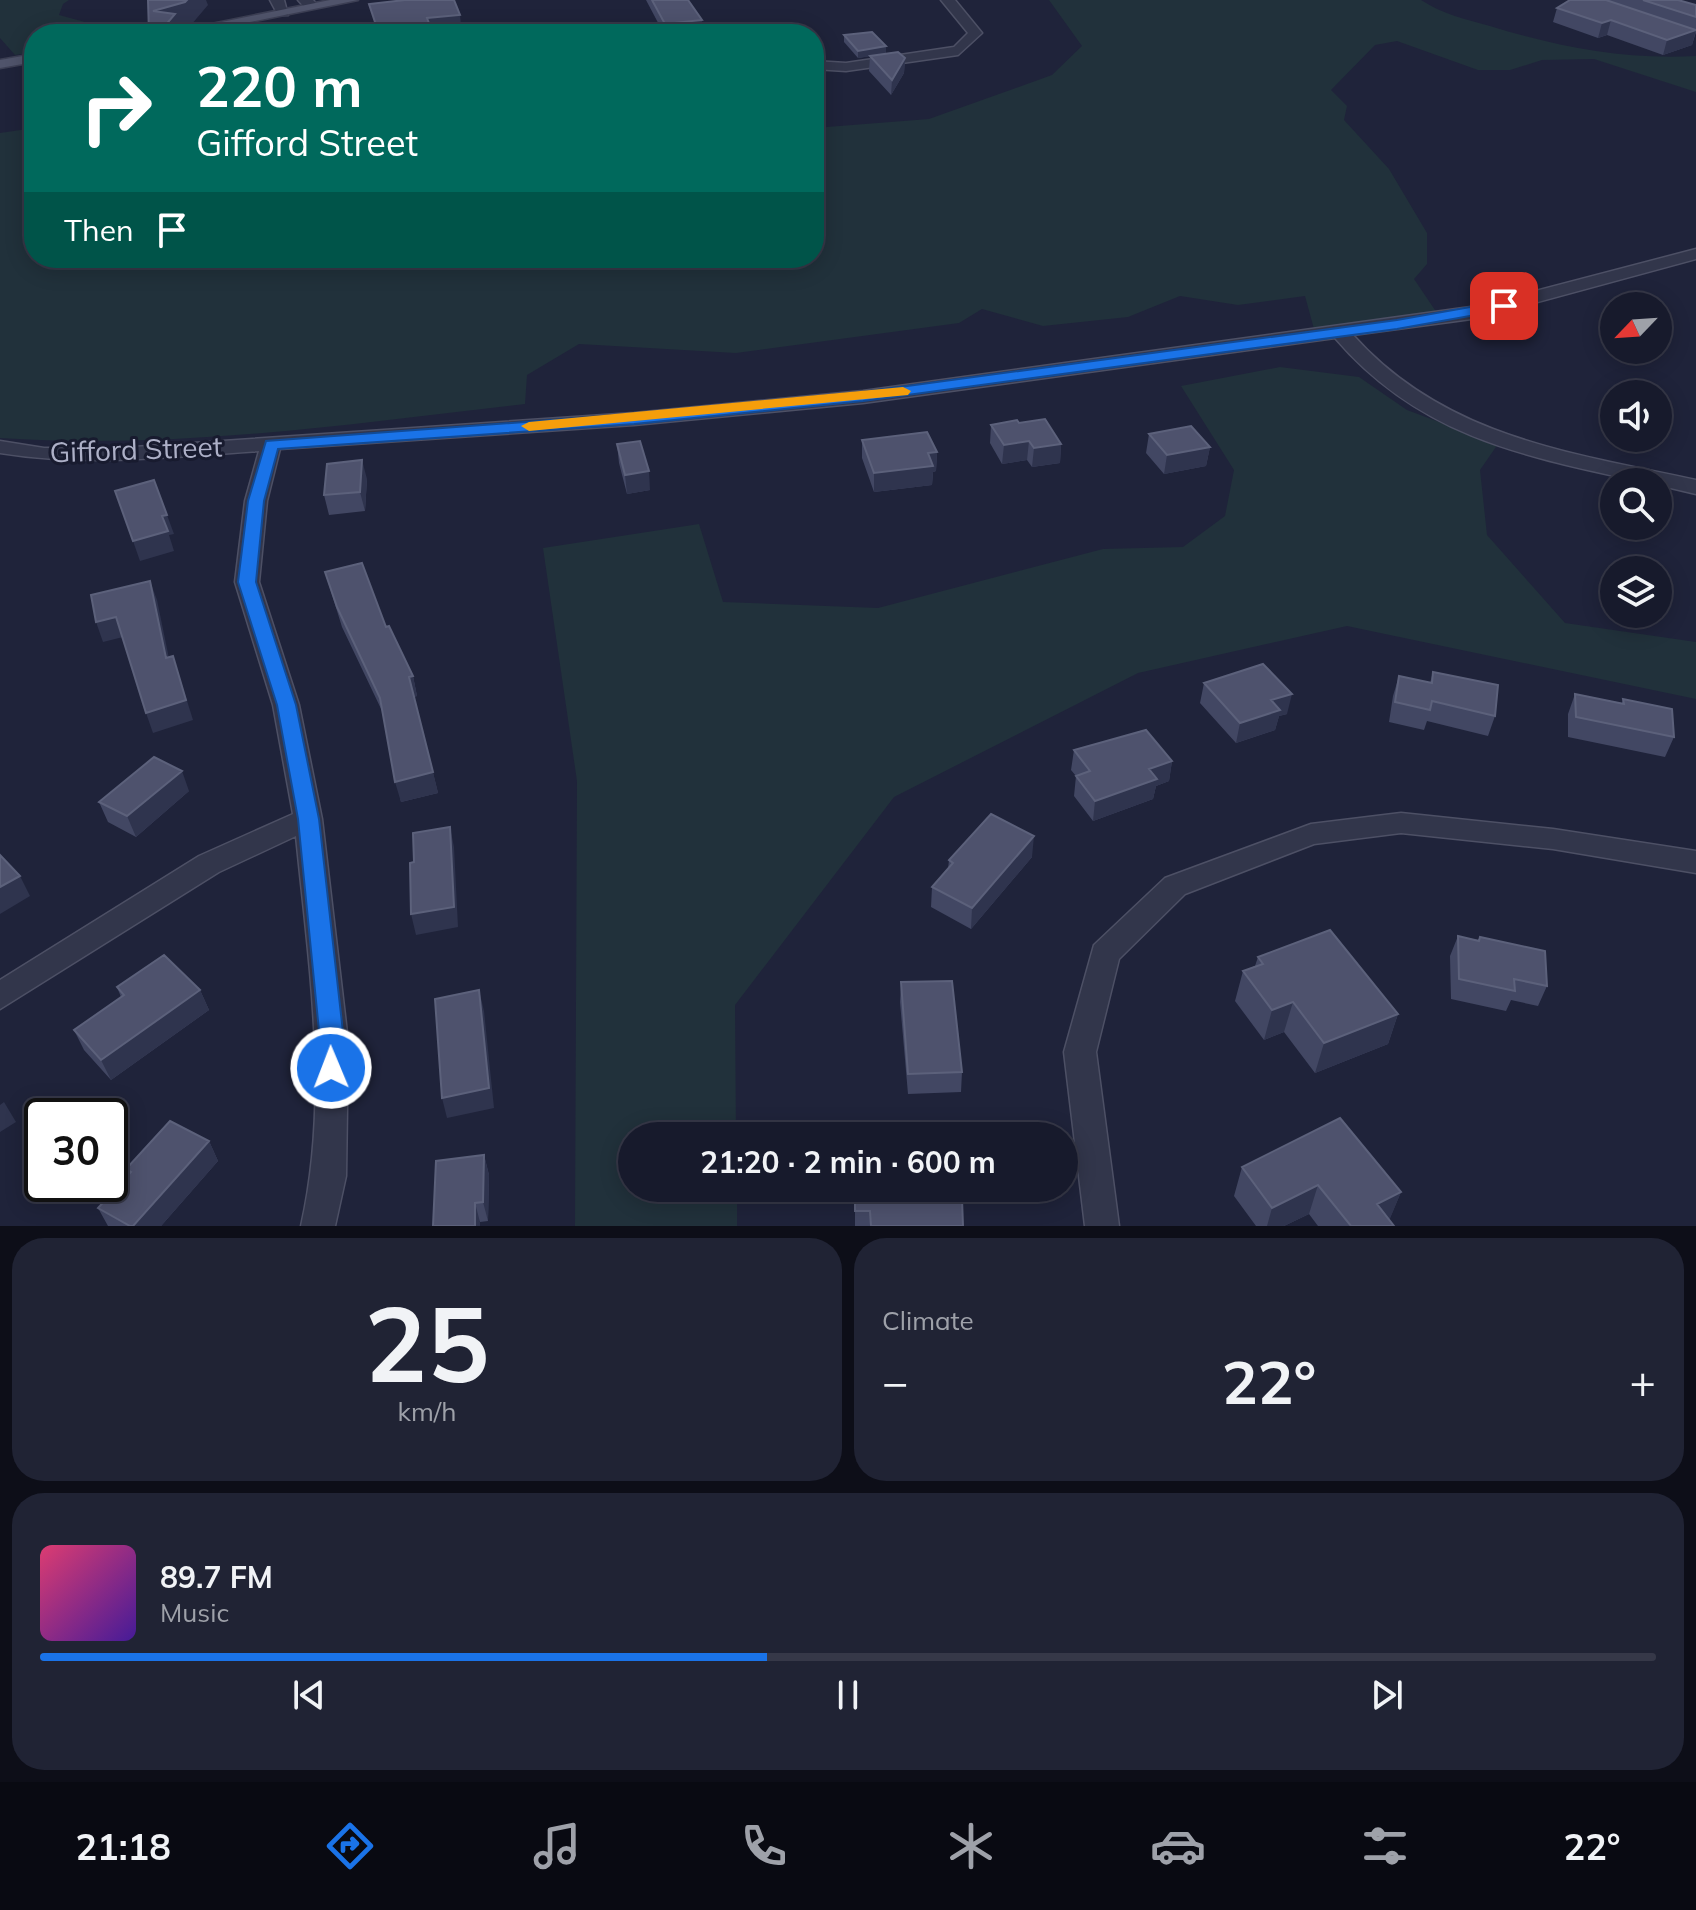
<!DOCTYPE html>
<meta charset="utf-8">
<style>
:root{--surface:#171a2c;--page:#202334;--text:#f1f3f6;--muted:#9ea1a9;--line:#363848;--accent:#1a73e8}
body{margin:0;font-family:Mulish,sans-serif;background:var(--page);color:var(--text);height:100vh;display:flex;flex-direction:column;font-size:30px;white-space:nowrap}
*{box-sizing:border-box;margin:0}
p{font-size:26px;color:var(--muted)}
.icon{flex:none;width:44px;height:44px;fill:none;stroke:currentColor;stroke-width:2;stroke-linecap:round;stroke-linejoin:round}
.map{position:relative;height:1226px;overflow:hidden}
.details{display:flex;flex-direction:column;gap:12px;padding:12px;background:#0d0e18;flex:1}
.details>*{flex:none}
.banner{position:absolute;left:24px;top:24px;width:800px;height:244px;border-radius:32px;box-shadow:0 4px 20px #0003,0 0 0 2px var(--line);background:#00695c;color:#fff;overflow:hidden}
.needle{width:52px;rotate:245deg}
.buttons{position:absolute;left:1600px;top:292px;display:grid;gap:16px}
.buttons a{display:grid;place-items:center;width:72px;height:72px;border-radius:50%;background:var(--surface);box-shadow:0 4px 20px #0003,0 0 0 2px var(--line);font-size:40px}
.speed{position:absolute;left:24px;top:1098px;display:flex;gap:16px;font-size:40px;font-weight:700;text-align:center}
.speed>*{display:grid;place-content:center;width:104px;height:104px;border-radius:50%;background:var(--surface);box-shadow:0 4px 20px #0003,0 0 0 2px var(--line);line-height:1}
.speed .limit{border:4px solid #111;border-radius:12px;background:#fff;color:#111}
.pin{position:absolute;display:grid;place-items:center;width:68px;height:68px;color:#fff;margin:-34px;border-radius:16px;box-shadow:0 4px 12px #0006}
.me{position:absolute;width:88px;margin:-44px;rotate:359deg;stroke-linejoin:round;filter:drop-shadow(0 0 6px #0008)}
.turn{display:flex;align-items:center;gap:28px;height:168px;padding:0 40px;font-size:36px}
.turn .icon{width:104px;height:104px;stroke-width:2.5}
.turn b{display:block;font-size:56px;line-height:68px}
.then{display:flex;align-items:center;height:76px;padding:0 40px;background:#0003;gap:16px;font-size:30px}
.big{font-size:60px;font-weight:700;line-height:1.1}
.details .widget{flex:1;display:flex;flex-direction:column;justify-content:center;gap:12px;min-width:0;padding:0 28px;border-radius:32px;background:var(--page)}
.details .dial{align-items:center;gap:0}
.dial b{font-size:104px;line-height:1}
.song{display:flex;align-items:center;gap:24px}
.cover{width:96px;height:96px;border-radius:12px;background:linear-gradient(135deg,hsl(340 70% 55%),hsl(260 70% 35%))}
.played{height:8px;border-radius:4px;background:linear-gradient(90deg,var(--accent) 45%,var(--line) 45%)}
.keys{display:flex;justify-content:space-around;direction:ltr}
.heat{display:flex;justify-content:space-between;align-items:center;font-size:44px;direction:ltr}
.details .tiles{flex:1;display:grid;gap:12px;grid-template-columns:1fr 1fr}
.widget:last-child{grid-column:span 2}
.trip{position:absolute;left:618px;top:1122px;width:460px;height:80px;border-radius:40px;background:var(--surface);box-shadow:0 4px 20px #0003,0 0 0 2px var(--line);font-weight:700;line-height:80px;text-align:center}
.menu{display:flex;height:128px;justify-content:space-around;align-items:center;background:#090a12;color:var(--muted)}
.menu .icon{width:56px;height:56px}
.menu .active{color:var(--accent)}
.menu b{font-size:36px;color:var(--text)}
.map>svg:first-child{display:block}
</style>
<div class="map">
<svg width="1696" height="1226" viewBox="0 0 1696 1226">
<rect width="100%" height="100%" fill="#1f233a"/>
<path fill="#21313b" d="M 0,0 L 69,0 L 63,4 L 59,15 L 85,22 L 98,34 L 34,34 L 34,52 L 15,55 L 0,38 Z
M 1049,0 L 1421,0 C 1442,14 1465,19 1490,26 C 1558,47 1624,60 1696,56 L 1696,92 L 1594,59 L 1542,60 L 1510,70 L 1478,70 L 1397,41 L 1375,45 L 1331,90 L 1347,106 L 1344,120 L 1389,169 L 1427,233 L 1427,264 L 1414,279 L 1437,313 L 1314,329 L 1305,296 L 1238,305 L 1180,296 L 1128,317 L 1043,326 L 982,309 L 959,323 L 736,353 L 579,344 L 527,375 L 525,404 C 350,424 176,450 0,438 L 0,133 L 34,128 L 34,258 L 814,258 L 814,128 L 929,119 L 1052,75 L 1082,46 Z
M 1280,367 L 1359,377 L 1407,410 L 1498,444 L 1480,470 L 1487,535 L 1565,623 L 1696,642 L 1696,699 L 1347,626 L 1138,673 L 894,797 L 735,1005 L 736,1136 L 632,1136 L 632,1188 L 737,1188 L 737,1226 L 575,1226 L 577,781 L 543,548 L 699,524 L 723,602 L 878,608 L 1103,549 L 1183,547 L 1225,516 L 1234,470 L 1181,386 Z"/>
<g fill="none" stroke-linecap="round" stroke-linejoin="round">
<g stroke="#4d5065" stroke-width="3">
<path id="minor" d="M 270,0 L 284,0 L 288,15 L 278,15 Z
M 298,0 L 313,0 L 318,6 L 306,9 Z
M 941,0 L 955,0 L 982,33 L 958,55 L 846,71 L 814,69 L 814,61 L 846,63 L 954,47 L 968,33 Z
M 1696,249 L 1696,259 L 1479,318 L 1353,335 C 1444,437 1570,453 1696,480 L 1696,494 L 1658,485 L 1658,482 L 1643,482 C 1522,456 1419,436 1335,338 L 863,403 L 634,425 L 280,449 L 267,501 L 259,582 L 299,705 L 322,819 L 348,1041 L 346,1176 L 335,1226 L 301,1226 C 330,1098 309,966 296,836 L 219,872 L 0,1009 L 0,980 L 199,856 L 293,814 L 273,705 L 235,582 L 245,501 L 259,451 C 172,457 86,467 0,453 L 0,441 L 44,448 L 119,448 L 634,413 L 863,391 L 1478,306 Z
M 1401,813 L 1553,829 L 1696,851 L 1696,873 L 1553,849 L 1401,833 L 1314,844 L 1185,894 L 1119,959 L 1096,1052 L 1119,1226 L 1085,1226 L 1064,1052 L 1094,945 L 1165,878 L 1311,824 Z"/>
</g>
<g stroke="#3c3f54" stroke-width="3">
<path id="major" d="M 330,0 L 358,0 L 191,34 L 162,34 Z
M 34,54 L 34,62 L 0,68 L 0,60 Z"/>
</g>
<use href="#minor" fill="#32364b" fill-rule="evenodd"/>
<use href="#major" fill="#50546b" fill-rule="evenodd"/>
</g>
<path fill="#424763" d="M 646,0 L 688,0 L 703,34 L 664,34 Z
M 1570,0 L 1678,0 L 1696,5 L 1696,32 L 1692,45 L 1663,55 L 1607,35 L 1598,38 L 1553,22 L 1557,8 Z
M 844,35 L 886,46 L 886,53 L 905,58 L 904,73 L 891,95 L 869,71 L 870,56 L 858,58 L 844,42 Z
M 1019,423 L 1061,444 L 1060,463 L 1032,467 L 1027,460 L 1002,464 L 990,443 L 991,425 Z
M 1149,434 L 1210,447 L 1206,466 L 1164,474 L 1146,453 Z
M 862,440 L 937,452 L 936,471 L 933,472 L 932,485 L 874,492 L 862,458 Z
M 617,444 L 650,490 L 627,494 L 619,463 Z
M 367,479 L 365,511 L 329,515 L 324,495 Z
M 325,572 L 386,627 L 413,676 L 417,696 L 414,697 L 438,793 L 401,802 L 383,713 L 342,627 Z
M 1433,672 L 1495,716 L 1488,736 L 1427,721 L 1424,730 L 1389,722 L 1393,696 L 1399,676 L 1430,683 Z
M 1204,683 L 1287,714 L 1279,716 L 1275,730 L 1236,743 L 1200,703 Z
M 1575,694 L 1622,703 L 1623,699 L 1674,737 L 1665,757 L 1568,737 L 1568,714 Z
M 1074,750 L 1172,761 L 1169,781 L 1156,786 L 1153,799 L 1093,821 L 1074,796 L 1076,776 L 1071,770 Z
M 189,791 L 136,837 L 108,822 L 99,802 Z
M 1032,857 L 971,929 L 931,907 L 932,887 L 948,869 L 949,860 Z
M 1458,936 L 1478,940 L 1480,937 L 1547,986 L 1538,1006 L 1511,1000 L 1506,1011 L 1451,999 L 1450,956 Z
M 1258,957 L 1398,1014 L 1388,1044 L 1315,1073 L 1284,1032 L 1264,1040 L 1235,1001 L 1243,971 L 1255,966 Z
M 901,982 L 962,1072 L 961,1092 L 908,1094 L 900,1002 Z
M 117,987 L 200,990 L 209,1010 L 111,1080 L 84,1050 L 74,1030 L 121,997 Z
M 209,1141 L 218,1161 L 161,1226 L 108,1226 L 98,1208 L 129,1174 L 126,1169 Z
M 484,1155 L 489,1175 L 488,1221 L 480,1222 L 436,1161 Z
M 1242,1167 L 1401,1192 L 1389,1220 L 1394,1226 L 1318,1226 L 1309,1214 L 1284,1226 L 1256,1226 L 1234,1196 Z
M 855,1188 L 922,1192 L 942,1199 L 963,1226 L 855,1226 Z"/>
<path fill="#2f344e" d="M 187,0 L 206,0 L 208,5 L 191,25 L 179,29 L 180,34 L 158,34 L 153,11 Z
M 460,15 L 461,25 L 429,28 L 427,18 Z
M 702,20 L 703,34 L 666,34 L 665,24 Z
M 1611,20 L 1607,35 L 1598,38 L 1602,23 Z
M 1696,30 L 1692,45 L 1663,55 L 1667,40 Z
M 886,46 L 886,54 L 858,58 L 858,51 Z
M 905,58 L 904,73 L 891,95 L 892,80 Z
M 1029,441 L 1027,460 L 1002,464 L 1004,445 Z
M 1061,444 L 1060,463 L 1032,467 L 1034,448 Z
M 1210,447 L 1206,466 L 1164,474 L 1167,455 Z
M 937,452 L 936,471 L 933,472 L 932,485 L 874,492 L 874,473 L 928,453 Z
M 362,460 L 367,479 L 365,511 L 360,492 Z
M 649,471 L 650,490 L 627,494 L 625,475 Z
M 167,515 L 174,534 L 169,535 L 174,551 L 140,561 L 133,541 L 162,516 Z
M 150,581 L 157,600 L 173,678 L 166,658 Z
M 116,617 L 123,637 L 103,642 L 96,622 Z
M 173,656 L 193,720 L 153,733 L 146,713 Z
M 413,676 L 417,696 L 414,697 L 409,677 Z
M 1292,694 L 1287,714 L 1279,716 L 1275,730 L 1236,743 L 1240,723 L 1271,700 Z
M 1172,761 L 1169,781 L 1156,786 L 1153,799 L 1093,821 L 1095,801 L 1149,769 Z
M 182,771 L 189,791 L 136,837 L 127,816 Z
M 433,772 L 438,793 L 401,802 L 395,782 Z
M 450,827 L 454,847 L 458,927 L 416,935 L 411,914 Z
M 1034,836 L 1032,857 L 971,929 L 972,908 Z
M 20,876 L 30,896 L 0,914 L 0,887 Z
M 200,990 L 209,1010 L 111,1080 L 101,1060 Z
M 479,990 L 484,1011 L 494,1108 L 447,1118 L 442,1098 Z
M 1293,1002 L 1284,1032 L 1264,1040 L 1272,1010 Z
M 1398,1014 L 1388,1044 L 1315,1073 L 1324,1043 Z
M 4,1102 L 16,1122 L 0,1132 L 0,1105 Z
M 209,1141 L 218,1161 L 161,1226 L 133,1226 Z
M 484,1155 L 489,1175 L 488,1221 L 483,1202 Z
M 1318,1185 L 1309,1214 L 1284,1226 L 1267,1226 L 1272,1208 Z
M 1401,1192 L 1389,1221 L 1377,1204 Z
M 475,1203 L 480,1222 L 480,1226 L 475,1226 Z"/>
<path fill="#4e526d" stroke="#5c617b" stroke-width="2" d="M 148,0 L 187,0 L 185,2 L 153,11 L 175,14 L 158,34 L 149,34 Z
M 405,0 L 454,0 L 460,15 L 427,18 L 433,34 L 379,34 L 369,4 Z
M 652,0 L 688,0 L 702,20 L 665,24 Z
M 1570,0 L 1606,0 L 1696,30 L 1667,40 L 1611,20 L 1602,23 L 1557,8 Z
M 1643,0 L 1678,0 L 1696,5 L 1696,17 Z
M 872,32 L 886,46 L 858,51 L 844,35 Z
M 898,52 L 905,58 L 892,80 L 870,56 Z
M 1045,419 L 1061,444 L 1034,448 L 1029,441 L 1004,445 L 991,425 L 1017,420 L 1019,423 Z
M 1191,426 L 1210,447 L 1167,455 L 1149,434 Z
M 927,432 L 937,452 L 928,453 L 933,466 L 874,473 L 862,440 Z
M 640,441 L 649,471 L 625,475 L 617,444 Z
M 362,460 L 360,492 L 324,495 L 327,464 Z
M 154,480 L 167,515 L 162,516 L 168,531 L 133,541 L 115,491 Z
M 362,563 L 386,627 L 389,626 L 413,676 L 409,677 L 433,772 L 395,782 L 380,698 L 337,607 L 325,572 Z
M 150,581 L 166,658 L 173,656 L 186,700 L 146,713 L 116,617 L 96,622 L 91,595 Z
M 1263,664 L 1292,694 L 1271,700 L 1280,710 L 1240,723 L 1204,683 Z
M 1433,672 L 1498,685 L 1495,716 L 1432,701 L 1430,710 L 1395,702 L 1399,676 L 1432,683 Z
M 1575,694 L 1624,704 L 1623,699 L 1672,709 L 1674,737 L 1576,717 Z
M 1146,730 L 1172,761 L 1149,769 L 1157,779 L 1095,801 L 1076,776 L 1090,771 L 1074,750 Z
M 154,757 L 182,771 L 127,816 L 99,802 Z
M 991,814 L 1034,836 L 972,908 L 932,887 L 953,863 L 949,860 Z
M 450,827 L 454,907 L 411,914 L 410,863 L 414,862 L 413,833 Z
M 0,855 L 20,876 L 0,887 Z
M 1330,930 L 1398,1014 L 1324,1043 L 1293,1002 L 1272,1010 L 1243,971 L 1263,964 L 1258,957 Z
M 1458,936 L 1479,941 L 1480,937 L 1545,951 L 1547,986 L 1514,979 L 1515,991 L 1459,979 Z
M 164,955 L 200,990 L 101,1060 L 74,1030 L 124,995 L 117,987 Z
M 952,981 L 962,1072 L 908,1074 L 901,982 Z
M 479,990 L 489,1088 L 442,1098 L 435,999 Z
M 1340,1118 L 1401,1192 L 1377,1204 L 1394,1226 L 1351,1226 L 1318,1185 L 1272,1208 L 1242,1167 Z
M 170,1121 L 209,1141 L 133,1226 L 130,1226 L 98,1208 L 131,1172 L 126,1169 Z
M 484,1155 L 483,1202 L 475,1203 L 475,1226 L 433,1226 L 436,1161 Z
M 855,1188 L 922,1188 L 922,1192 L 942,1192 L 942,1199 L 962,1199 L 963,1226 L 871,1226 L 870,1211 L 855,1211 Z"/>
<path fill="#1a73e8" stroke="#114b97" stroke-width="2" d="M 1504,301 L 1509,303 L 1509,309 L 1397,329 L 863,401 L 634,424 L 278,449 L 264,501 L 256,582 L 296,705 L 319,819 L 344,1041 L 340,1076 L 331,1079 L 323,1076 L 319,1068 L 320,1041 L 298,819 L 277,705 L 238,582 L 248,501 L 266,441 L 634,414 L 863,392 L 1397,320 Z"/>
<path fill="#f59e0b" d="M 903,387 L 911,391 L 908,395 L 529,431 L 521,426 L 529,422 Z"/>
<g text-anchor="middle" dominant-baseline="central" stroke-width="6" stroke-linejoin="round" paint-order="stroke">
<g font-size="28" fill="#adb0c7" stroke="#181b2f">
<text transform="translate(136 449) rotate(-2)">Gifford Street</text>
</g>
</g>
</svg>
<div class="buttons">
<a><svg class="needle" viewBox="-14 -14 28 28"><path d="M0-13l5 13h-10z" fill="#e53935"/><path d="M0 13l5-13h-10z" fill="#9ea1a9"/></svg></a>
<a><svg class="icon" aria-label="sound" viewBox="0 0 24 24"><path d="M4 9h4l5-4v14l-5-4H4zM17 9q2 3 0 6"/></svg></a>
<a><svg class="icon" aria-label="search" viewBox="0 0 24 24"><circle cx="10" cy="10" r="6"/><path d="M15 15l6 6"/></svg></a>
<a><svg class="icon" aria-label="layers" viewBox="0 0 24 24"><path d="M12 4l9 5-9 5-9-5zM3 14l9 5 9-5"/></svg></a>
</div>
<div class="speed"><div class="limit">30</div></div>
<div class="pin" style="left:1504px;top:306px;background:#d93025"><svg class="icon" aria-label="arrive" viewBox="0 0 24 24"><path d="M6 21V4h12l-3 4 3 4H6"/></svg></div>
<svg class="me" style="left:331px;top:1068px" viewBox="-20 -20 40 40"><circle r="17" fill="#1a73e8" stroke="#fff" stroke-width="3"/><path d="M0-11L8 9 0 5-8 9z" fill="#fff"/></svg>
<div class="trip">21:20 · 2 min · 600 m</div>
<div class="banner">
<div class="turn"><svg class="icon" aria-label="right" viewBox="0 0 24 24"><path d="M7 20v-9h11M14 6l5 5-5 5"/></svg><div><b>220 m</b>Gifford Street</div></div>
<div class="then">Then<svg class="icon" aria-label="arrive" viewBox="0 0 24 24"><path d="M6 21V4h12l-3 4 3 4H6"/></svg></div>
</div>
</div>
<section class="details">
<div class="tiles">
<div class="widget dial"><b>25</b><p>km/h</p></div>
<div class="widget"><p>Climate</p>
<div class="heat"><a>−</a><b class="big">22°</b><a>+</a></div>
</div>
<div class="widget">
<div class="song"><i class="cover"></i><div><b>89.7 FM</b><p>Music</p></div></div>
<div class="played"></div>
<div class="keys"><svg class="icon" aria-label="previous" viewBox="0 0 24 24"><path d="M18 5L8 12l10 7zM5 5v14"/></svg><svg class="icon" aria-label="pause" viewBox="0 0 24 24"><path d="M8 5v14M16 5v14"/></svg><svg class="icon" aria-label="next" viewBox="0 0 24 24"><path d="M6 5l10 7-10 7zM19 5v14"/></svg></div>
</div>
</div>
</section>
<nav class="menu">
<b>21:18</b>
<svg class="icon active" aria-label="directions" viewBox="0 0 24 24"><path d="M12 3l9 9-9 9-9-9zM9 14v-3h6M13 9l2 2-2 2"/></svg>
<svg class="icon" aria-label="music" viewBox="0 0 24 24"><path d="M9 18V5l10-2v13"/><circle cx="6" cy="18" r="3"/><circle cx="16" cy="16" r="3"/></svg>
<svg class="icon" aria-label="phone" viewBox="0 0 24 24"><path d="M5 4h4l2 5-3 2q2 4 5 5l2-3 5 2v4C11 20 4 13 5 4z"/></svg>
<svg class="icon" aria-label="climate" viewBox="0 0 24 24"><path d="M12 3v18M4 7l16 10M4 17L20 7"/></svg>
<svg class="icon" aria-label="car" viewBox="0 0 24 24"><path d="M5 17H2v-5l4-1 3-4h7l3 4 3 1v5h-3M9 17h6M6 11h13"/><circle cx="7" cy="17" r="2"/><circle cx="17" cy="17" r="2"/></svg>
<svg class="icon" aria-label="filters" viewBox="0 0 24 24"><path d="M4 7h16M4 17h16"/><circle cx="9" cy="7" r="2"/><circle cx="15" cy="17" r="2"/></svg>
<b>22°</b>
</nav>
